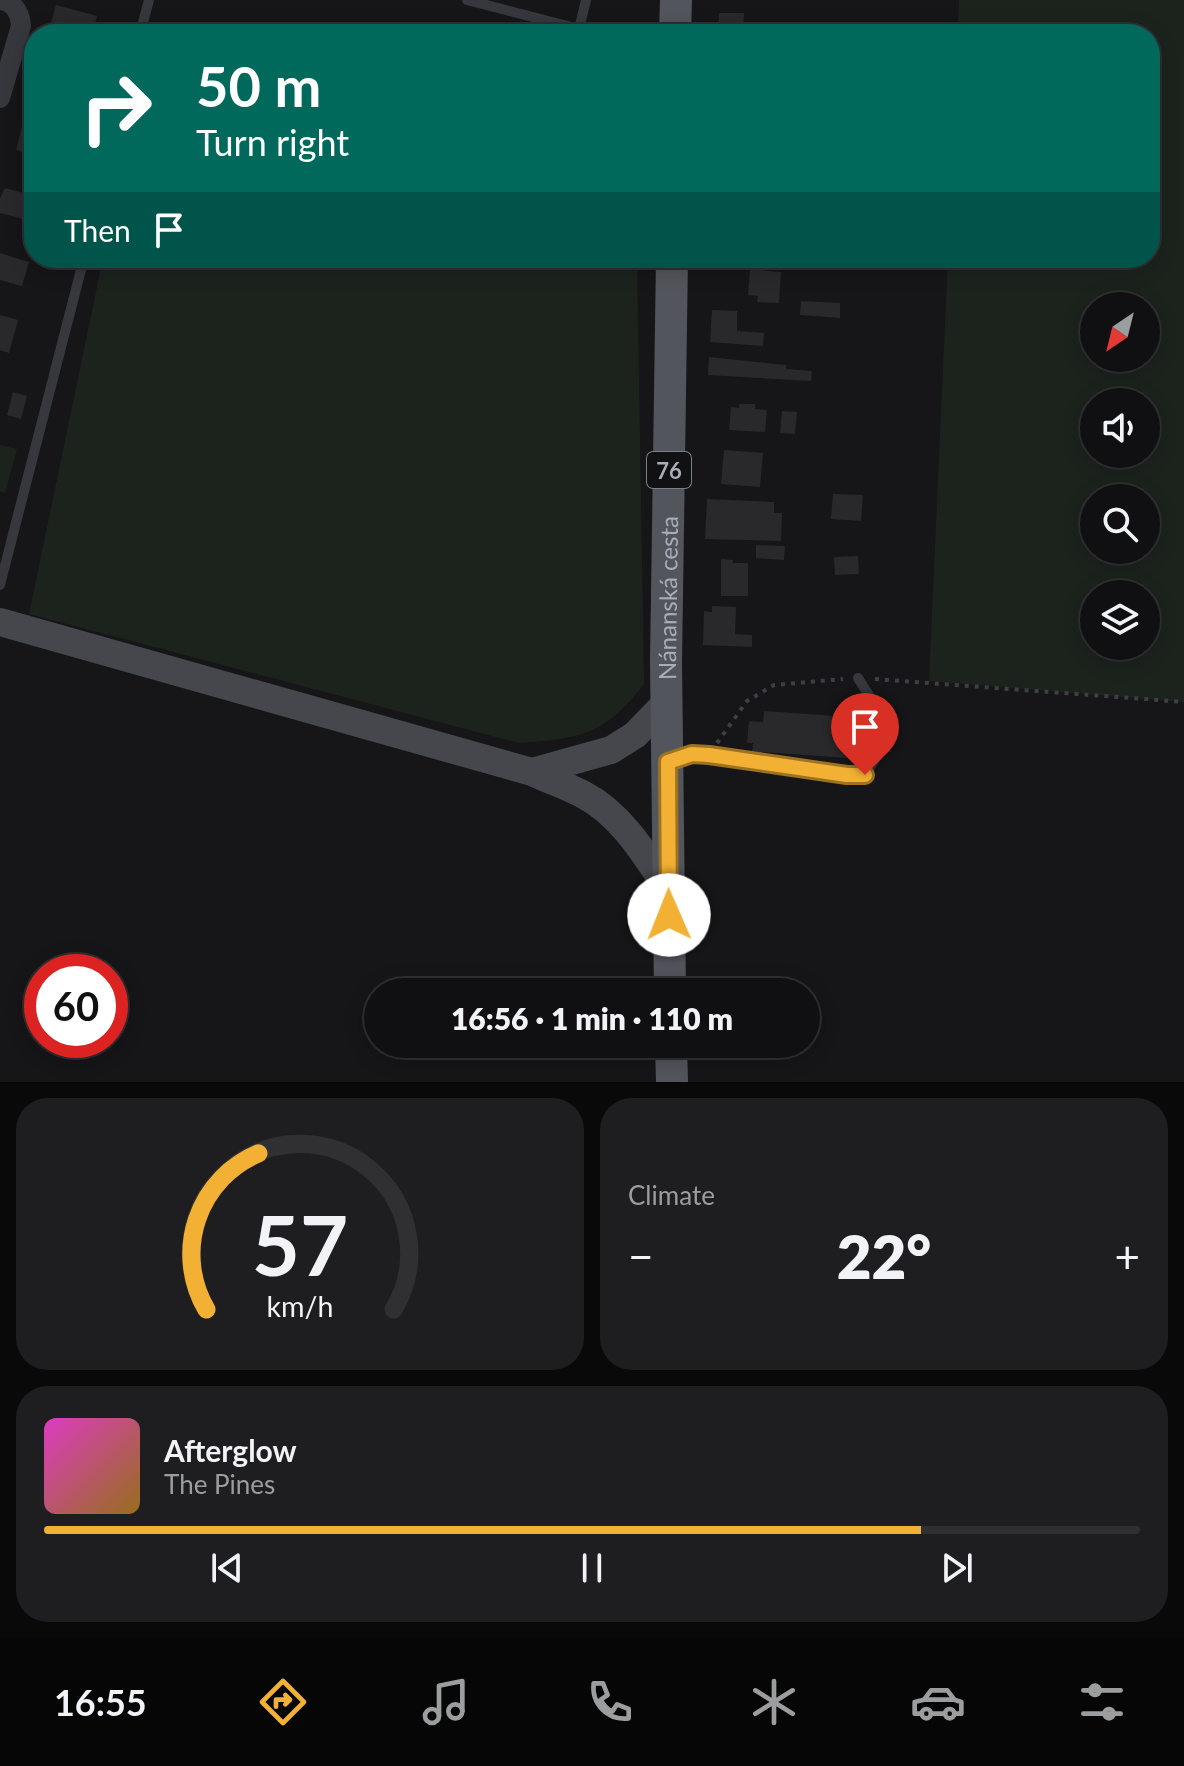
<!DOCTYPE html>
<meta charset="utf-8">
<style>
:root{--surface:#101012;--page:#1e1e20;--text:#f1f3f6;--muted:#9c9d9f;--line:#303032;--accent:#f2b134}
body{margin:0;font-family:Lato,sans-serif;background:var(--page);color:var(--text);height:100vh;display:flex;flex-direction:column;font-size:30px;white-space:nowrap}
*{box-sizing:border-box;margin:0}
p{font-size:26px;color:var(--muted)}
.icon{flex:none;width:44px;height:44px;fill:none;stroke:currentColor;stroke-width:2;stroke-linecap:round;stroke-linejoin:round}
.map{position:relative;height:1082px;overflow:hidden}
.panel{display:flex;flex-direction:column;gap:16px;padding:16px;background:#09090a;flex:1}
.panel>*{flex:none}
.hud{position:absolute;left:24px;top:24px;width:1136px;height:244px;border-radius:32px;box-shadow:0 4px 20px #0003,0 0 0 2px var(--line);background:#00695c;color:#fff;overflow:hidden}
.needle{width:52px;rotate:215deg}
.fabs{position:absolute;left:1080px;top:292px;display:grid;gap:16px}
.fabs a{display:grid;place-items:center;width:80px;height:80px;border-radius:50%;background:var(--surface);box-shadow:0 4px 20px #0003,0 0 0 2px var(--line);font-size:40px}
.speed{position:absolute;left:24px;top:954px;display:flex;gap:16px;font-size:40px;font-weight:700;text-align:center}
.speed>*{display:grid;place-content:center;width:104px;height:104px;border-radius:50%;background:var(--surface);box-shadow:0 4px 20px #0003,0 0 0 2px var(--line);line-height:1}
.speed .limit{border:12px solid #d22;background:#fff;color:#111}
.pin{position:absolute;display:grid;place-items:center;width:68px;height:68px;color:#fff;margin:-82px -34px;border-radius:50% 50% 50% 0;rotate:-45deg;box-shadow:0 0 8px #0007}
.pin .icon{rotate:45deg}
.me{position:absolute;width:88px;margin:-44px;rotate:359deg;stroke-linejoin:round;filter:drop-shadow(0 0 6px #0008)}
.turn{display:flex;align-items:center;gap:28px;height:168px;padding:0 40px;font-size:36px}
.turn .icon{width:104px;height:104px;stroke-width:2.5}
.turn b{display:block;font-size:56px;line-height:68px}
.then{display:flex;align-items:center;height:76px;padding:0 40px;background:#0003;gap:16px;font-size:30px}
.big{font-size:60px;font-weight:800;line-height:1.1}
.panel .tile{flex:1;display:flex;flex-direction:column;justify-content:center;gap:12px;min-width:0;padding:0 28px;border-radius:32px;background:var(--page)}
.panel .dial{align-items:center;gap:0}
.dial svg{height:208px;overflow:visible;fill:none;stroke:var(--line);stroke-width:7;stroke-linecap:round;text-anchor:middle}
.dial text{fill:var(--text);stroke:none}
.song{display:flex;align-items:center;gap:24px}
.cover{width:96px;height:96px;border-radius:12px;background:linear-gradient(135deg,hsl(310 70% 55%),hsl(40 70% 35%))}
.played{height:8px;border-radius:4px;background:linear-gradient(90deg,var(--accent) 80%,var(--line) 80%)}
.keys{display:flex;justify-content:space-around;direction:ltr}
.heat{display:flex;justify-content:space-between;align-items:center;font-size:44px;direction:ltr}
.panel .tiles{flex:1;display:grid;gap:16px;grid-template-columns:1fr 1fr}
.tile:last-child{grid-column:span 2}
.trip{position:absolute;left:364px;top:978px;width:456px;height:80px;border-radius:40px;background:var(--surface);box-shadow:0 4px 20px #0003,0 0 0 2px var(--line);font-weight:800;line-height:80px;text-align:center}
.tabs{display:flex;height:128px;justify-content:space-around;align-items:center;background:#060607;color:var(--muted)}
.tabs .icon{width:56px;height:56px}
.tabs .current{color:var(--accent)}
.tabs b{font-size:36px;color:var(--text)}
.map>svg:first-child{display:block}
</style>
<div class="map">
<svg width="1184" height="1082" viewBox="0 0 1184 1082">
<rect width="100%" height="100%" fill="#161618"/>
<path fill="#1c231d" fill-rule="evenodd" d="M 959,0 L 1184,0 L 1184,702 L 929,681 L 948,258 L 1150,258 L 1150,34 L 958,34 ZM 1094,306 L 1146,306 L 1146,358 L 1094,358 ZM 1094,402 L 1146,402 L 1146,454 L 1094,454 ZM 1094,498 L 1146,498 L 1146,550 L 1094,550 ZM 1094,594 L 1146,594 L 1146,646 L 1094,646 Z
M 103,258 L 637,258 L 644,684 C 604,736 581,738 519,743 L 29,614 Z
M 0,445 L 17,449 L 5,493 L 0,491 Z"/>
<path fill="#29292c" d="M 56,5 L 97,16 L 92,34 L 76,34 L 50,27 Z
M 719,13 L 744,13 L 743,34 L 718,34 Z
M 22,127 L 34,130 L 34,155 L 16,150 Z
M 5,188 L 34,196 L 34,222 L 0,213 L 0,198 Z
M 0,253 L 29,262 L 22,286 L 0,280 Z
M 750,269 L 781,272 L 779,303 L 757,302 L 758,296 L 748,295 Z
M 801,301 L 840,303 L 840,318 L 800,315 Z
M 712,310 L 737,311 L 737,331 L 764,333 L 763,346 L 710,342 Z
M 0,315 L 18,320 L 9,353 L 0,350 Z
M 709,357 L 786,365 L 786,369 L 812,371 L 811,381 L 708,375 Z
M 13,392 L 27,396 L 21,419 L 7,415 Z
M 739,404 L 755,404 L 755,409 L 767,410 L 765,432 L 729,430 L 731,407 L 739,408 Z
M 782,411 L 797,412 L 795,434 L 780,433 Z
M 724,450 L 763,453 L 760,487 L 721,484 Z
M 833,494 L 863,495 L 861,521 L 831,519 Z
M 707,499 L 774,502 L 774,513 L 782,513 L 781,541 L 705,539 Z
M 756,545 L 785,546 L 784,560 L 756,558 Z
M 858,556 L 859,574 L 835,575 L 834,557 Z
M 721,559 L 733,560 L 733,563 L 748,563 L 748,596 L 721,596 Z
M 712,606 L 736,607 L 735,634 L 752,635 L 752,647 L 703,645 L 704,611 L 712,612 Z
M 764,711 L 865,718 L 862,759 L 762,752 L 762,756 L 752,755 L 753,743 L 747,743 L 749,721 L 763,722 Z"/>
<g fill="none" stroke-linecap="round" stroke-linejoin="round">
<path stroke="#3d3f44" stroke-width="4" stroke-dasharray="4 6" stroke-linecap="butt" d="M 875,679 L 1184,702
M 717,743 L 747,701 L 774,685 L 843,679"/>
<path stroke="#37383d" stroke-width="10" d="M 467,0 L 579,29 L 586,0
M 140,34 L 149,0
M 0,585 L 84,258
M 670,762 L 692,754 L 709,755 L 847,775 L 865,775 L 883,747 L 881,714 L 858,678"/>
<path stroke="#37383d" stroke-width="20" d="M 0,98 L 21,26 C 20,12 15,4 2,0"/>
<path stroke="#45474d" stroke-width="28" d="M 0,622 L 532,772 C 549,780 568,786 584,795 C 621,814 646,856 668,889
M 532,772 L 611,750 L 635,735 L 667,702"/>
<g stroke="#53555c" stroke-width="32">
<path d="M 675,34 L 676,0"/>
<path id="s1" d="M 670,992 L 666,662 L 672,258"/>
<path d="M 671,1044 L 672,1082"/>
</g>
</g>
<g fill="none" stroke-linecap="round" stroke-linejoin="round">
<g stroke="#9d7322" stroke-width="20">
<path id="route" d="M 669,915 L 668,762 L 692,754 L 709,755 L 847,775 L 865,775"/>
</g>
<use href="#route" stroke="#f2b134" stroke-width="14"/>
</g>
<g text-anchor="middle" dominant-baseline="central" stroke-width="8" stroke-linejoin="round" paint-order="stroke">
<rect fill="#111113" stroke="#7b7e86" stroke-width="2" x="647" y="452" width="44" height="36" rx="6"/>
<g font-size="22" font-weight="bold" fill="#a8adb8">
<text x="669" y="470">76</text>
</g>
<g font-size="24" fill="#a8adb8" stroke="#111113">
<text stroke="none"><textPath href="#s1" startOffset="394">Nánanská cesta</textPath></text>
</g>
</g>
</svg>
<div class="fabs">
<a><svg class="needle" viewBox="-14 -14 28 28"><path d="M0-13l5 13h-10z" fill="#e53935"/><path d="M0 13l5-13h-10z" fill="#9c9d9f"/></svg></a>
<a><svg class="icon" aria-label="sound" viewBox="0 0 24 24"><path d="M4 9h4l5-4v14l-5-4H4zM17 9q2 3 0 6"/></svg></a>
<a><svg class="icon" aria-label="search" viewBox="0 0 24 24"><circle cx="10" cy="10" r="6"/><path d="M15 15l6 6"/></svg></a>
<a><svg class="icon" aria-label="layers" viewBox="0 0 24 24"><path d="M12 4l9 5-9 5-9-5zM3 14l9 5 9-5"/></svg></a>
</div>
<div class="speed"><div class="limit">60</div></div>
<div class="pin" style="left:865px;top:775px;background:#d93025"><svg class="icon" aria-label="arrive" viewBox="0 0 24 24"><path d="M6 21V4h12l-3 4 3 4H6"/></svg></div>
<svg class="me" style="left:669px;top:915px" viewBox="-20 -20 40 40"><circle r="19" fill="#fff"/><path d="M0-13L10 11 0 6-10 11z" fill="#f2b134"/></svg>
<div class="trip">16:56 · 1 min · 110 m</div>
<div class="hud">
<div class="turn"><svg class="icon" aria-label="right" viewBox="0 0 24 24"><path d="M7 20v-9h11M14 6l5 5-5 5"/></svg><div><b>50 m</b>Turn right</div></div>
<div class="then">Then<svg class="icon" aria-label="arrive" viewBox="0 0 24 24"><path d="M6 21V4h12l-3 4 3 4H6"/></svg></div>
</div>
</div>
<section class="panel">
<div class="tiles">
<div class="tile dial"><svg viewBox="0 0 100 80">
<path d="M14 69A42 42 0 1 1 86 69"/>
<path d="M14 69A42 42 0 0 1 34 9" stroke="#f2b134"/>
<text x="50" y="56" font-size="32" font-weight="700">57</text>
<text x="50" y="72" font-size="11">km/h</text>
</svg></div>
<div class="tile"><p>Climate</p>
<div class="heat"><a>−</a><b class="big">22°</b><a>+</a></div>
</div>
<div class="tile">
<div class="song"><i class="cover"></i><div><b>Afterglow</b><p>The Pines</p></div></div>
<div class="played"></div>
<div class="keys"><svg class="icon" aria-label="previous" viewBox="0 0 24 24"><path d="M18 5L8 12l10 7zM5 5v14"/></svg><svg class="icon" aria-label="pause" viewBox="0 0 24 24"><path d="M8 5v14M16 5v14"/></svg><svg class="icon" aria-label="next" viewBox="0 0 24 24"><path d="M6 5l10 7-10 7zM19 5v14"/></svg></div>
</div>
</div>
</section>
<nav class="tabs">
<b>16:55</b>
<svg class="icon current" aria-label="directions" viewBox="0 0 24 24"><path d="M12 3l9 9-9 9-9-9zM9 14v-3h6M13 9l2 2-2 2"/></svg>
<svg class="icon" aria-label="music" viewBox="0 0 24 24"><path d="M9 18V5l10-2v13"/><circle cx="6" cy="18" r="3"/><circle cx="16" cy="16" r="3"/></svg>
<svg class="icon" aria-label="phone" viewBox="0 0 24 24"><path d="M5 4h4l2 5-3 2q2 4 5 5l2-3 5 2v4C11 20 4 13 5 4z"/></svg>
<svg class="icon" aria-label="climate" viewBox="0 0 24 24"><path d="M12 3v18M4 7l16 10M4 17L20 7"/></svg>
<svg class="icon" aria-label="car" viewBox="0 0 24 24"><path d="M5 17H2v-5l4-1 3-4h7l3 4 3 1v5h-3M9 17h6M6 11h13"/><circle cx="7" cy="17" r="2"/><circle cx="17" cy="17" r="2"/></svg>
<svg class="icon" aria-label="filters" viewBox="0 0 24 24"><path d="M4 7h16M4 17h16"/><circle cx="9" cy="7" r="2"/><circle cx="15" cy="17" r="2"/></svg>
</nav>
